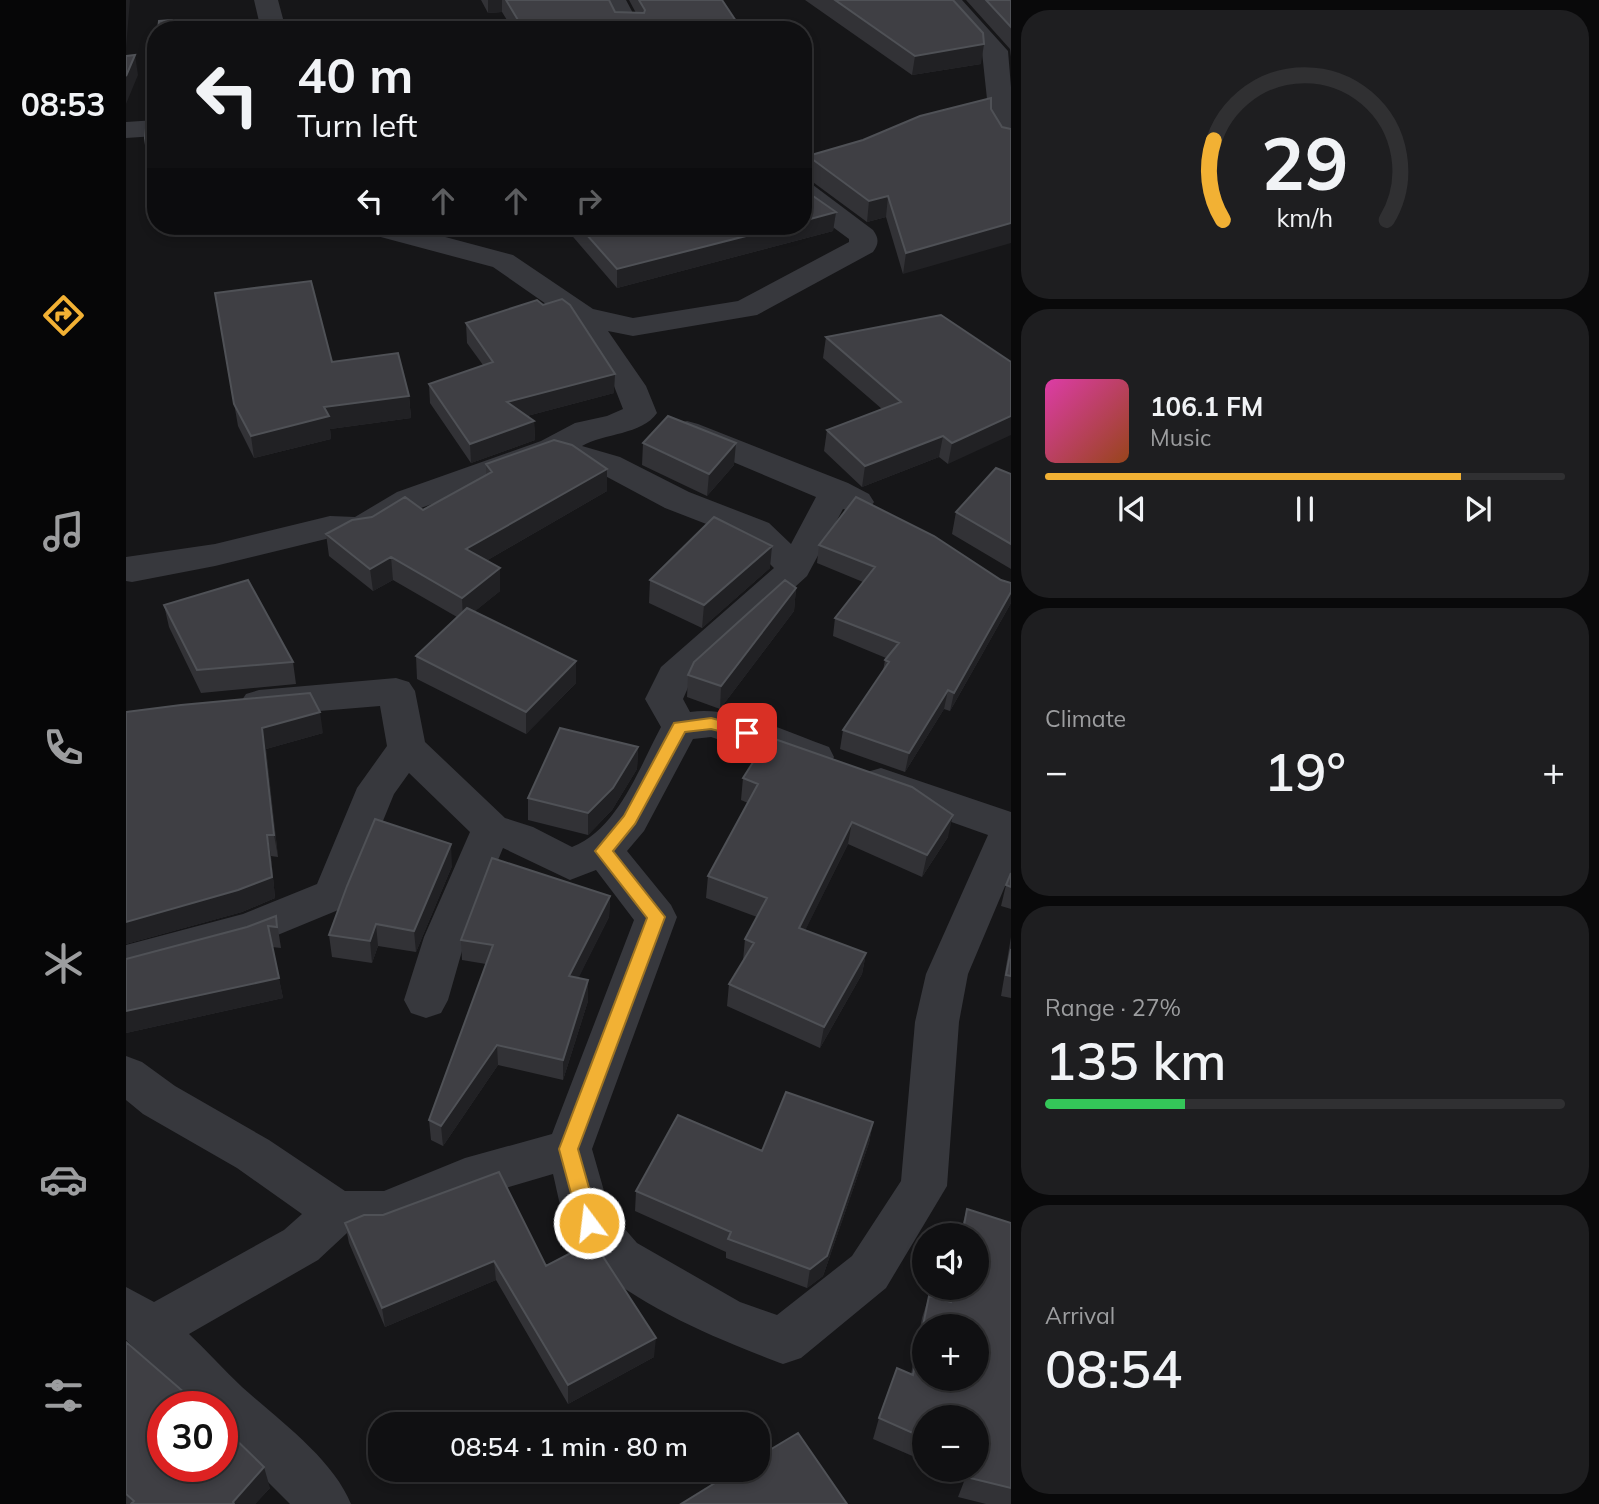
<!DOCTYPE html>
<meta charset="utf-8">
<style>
:root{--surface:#101012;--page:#1e1e20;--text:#f1f3f6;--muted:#9c9d9f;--line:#303032;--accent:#f2b134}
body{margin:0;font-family:Mulish,sans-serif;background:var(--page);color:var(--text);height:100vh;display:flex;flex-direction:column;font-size:26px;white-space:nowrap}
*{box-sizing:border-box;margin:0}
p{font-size:23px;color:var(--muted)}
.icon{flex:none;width:38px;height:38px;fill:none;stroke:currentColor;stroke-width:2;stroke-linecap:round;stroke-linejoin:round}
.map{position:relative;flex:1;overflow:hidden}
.details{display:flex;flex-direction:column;gap:10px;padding:10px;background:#09090a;width:588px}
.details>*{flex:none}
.hud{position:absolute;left:21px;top:21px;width:665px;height:214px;border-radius:28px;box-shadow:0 4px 10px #0003,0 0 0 2px var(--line);background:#101012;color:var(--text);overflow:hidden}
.tools{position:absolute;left:786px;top:1223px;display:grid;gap:14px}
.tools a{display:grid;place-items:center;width:77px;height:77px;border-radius:50%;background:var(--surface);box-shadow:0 4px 10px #0003,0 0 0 2px var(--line);font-size:35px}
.speed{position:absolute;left:21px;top:1391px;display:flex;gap:14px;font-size:35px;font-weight:700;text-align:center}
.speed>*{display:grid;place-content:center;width:91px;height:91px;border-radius:50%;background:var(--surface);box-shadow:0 4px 10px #0003,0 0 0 2px var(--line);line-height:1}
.speed .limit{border:10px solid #d22;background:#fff;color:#111}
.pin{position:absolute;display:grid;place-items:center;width:60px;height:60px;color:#fff;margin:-30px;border-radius:14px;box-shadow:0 4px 10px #0006}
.me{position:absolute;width:77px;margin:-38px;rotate:345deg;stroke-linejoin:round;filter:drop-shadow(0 0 5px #0008)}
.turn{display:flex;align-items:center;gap:24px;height:147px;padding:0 35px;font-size:32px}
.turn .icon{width:91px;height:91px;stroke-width:2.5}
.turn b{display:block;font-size:49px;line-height:60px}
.lanes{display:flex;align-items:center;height:66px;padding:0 35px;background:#0003;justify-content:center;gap:35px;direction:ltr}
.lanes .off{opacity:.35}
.big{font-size:52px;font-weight:600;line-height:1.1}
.details .card{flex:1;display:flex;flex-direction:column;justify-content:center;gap:10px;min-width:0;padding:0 24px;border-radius:28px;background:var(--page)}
.details .dial{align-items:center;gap:0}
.dial svg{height:182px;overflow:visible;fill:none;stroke:var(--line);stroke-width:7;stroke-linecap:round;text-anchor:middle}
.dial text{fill:var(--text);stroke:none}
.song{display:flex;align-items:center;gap:21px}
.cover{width:84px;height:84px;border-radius:10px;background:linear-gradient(135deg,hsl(320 70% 55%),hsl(20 70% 35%))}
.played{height:7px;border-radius:4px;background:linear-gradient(90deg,var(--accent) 80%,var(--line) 80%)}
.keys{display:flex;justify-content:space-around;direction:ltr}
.heat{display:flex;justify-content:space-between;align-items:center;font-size:38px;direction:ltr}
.charge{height:10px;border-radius:5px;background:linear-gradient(90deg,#34c759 27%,var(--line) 0)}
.trip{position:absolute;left:242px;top:1412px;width:402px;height:70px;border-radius:28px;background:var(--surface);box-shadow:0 4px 10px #0003,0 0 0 2px var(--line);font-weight:600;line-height:70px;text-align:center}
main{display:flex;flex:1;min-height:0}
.dock{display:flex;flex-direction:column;width:126px;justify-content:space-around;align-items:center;background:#060607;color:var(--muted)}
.dock .icon{width:49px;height:49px}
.dock .selected{color:var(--accent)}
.dock b{font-size:32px;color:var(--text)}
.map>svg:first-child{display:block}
</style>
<main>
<nav class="dock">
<b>08:53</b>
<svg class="icon selected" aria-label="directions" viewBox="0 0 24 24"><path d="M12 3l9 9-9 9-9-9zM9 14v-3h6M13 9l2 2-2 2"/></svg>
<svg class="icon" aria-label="music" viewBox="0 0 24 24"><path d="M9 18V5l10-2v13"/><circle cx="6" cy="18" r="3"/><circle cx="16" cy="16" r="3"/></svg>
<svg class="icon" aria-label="phone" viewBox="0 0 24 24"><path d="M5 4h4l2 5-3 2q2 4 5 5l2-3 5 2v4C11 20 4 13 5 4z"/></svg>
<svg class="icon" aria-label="climate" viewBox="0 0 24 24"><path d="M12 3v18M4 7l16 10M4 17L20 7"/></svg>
<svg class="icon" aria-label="car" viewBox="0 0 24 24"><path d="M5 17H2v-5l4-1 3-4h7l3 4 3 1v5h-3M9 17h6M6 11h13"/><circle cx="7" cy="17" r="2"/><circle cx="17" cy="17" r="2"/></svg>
<svg class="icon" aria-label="filters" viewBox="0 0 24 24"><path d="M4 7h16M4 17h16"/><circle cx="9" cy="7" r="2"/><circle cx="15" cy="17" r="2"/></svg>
</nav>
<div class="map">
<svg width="885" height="1504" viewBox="0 0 885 1504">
<rect width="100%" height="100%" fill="#161618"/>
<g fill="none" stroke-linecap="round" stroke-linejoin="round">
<path fill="#37383d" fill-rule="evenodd" d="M 128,0 L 152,0 L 160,30 L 135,30 Z
M 476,0 L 500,0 L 516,30 L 491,30 Z
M 811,0 L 836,0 L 882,51 L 885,87 L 885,148 L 875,146 L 864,128 L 863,115 L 815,127 L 806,125 L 802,119 L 806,113 L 861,99 L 856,52 Z
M 30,120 L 30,136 L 0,138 L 0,122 Z
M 677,183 L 687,185 L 747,230 C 753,238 753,244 747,252 L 631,315 L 507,336 L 482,331 L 520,386 L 531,413 C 516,435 478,433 456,446 L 494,457 L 563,492 L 643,523 L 665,544 L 690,497 L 550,438 L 545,431 L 550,424 L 561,421 L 572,424 L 722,483 L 743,494 L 748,502 L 743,510 L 731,513 L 717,509 L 681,576 L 564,683 L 557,699 L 564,712 C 610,706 660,732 703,747 L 708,757 L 703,767 L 689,771 L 585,737 L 567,739 L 518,831 L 501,851 L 545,905 L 551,917 L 466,1149 L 484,1212 L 511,1243 L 614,1302 L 651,1315 L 726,1256 L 775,1181 L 789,1022 L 800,974 L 862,835 L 741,792 L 735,782 L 741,772 L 755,768 L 885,812 L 885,872 L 842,974 L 833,1022 L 821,1186 L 760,1288 L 675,1358 L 657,1364 C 596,1341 476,1294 445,1235 C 435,1217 432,1194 427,1174 L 346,1198 L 259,1233 L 221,1233 L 192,1260 L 63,1334 C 81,1351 98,1370 116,1387 C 153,1420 207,1459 225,1504 L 164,1504 L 96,1436 L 96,1407 L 66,1407 L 0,1340 L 0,1287 L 28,1302 L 158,1230 L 176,1214 L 111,1168 L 17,1114 L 0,1100 L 0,1056 L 16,1062 L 49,1086 L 143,1140 L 219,1191 L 258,1191 L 339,1158 L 426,1134 L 508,920 L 470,870 L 444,880 L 377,848 L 340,937 L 322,1000 L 315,1013 L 300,1018 L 285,1013 L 278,1000 L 298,937 L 344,832 L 283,773 L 268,794 L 222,906 L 125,946 L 0,979 L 0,945 L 117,914 L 191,884 L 231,788 L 261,746 L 254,706 L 133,716 L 120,712 L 114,703 L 120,694 L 133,690 L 270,678 L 283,682 L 289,691 L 299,742 L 379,818 L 407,827 L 446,847 C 492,829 513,768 535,727 L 519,699 L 535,667 L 648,568 L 619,539 L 539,508 L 470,471 L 428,459 L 295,508 L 247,537 L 235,540 L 204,538 L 89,566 L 6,582 L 0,581 L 0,557 L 89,544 L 204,516 L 229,517 L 271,492 L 415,441 L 449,423 L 481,416 L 497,409 L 488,386 L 446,322 L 367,267 L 236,232 L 232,226 L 278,226 L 387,255 L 467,309 L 507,318 L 612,301 L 723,242 L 723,239 L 677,205 Z"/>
</g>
<path fill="#323236" d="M 355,0 L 483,0 L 489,12 L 510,13 L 503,0 L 596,0 L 616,30 L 387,30 L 376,12 L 362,13 Z
M 679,0 L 827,0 L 855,64 L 786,75 Z
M 840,0 L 885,0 L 885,57 L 884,49 Z
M 30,48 L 27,194 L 27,116 L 24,97 Z
M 865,109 L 876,127 L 777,274 L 760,217 L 741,222 L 680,177 L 682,156 Z
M 710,212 L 707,231 L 491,288 L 442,231 L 442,226 L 677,226 Z
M 89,293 L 206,362 L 283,396 L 285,418 L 204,429 L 205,439 L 128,458 L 112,426 Z
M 340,323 L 488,393 L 401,416 L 408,421 L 409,440 L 345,463 L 304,403 L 303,384 L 357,365 L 341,343 Z
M 700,337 L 885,362 L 822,464 L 813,457 L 736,487 L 698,451 L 701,430 L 756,409 L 697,358 Z
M 517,443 L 608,465 L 581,496 L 516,465 Z
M 360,464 L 481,491 L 360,561 L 374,568 L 374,591 L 349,611 L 450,683 L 400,734 L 291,679 L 290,656 L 331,617 L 267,580 L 247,591 L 203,556 L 200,534 L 297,510 L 360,475 Z
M 885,474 L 885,569 L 826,534 L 830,512 Z
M 693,545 L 885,603 L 824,711 L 818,709 L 779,772 L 714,749 L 717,730 L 757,671 L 759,660 L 760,658 L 707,636 L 709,618 L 737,582 L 691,563 Z
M 644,568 L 576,628 L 523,603 L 524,580 Z
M 670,588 L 668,611 L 594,709 L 561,697 L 562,675 Z
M 38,605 L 167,662 L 170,684 L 75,693 L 43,627 Z
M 0,712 L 197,733 L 140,749 L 152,857 L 145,856 L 149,898 L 116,912 L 0,944 Z
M 512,747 L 511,769 L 486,810 L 462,835 L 402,820 L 402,798 Z
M 617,778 L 822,837 L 796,877 L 722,844 L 679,930 L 740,953 L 736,974 L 694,1048 L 601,1006 L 603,984 L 617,961 L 619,939 L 631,917 L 580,898 L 582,876 L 622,803 L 615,800 Z
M 326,866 L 290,952 L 252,946 L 246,963 L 206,957 L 203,935 Z
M 885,873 L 885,909 L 875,906 L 880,885 Z
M 484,896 L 483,917 L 452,978 L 462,1001 L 437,1080 L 372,1065 L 317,1146 L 305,1140 L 303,1120 L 360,964 L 336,960 L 335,940 Z
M 150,916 L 155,948 L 146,947 L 157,998 L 0,1033 L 0,959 L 121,927 Z
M 885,937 L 885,998 L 875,996 Z
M 747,1122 L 743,1143 L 697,1276 L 681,1288 L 600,1258 L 600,1252 L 509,1211 L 510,1191 L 636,1151 Z
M 841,1209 L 885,1223 L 885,1504 L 860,1504 L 832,1497 L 839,1479 L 819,1470 L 850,1470 L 850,1418 L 798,1418 L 798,1461 L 747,1439 L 753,1418 L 785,1374 L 796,1318 L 803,1296 L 822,1301 L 824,1288 L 850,1288 L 850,1236 L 833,1236 Z
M 219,1223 L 420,1266 L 528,1357 L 442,1404 L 370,1280 L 259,1327 L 223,1243 Z
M 0,1342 L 144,1488 L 129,1504 L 0,1504 Z"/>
<path fill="#212124" d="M 0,0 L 4,0 L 0,48 Z
M 362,0 L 376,0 L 376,12 L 362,13 Z
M 858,44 L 855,64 L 786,75 L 789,56 Z
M 9,55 L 12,75 L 0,104 L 0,76 Z
M 30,172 L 30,194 L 27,194 L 24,173 Z
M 762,196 L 760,217 L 741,222 L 743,201 Z
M 710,212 L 707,231 L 491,288 L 491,269 L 659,226 L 677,226 L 677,221 Z
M 885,223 L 885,243 L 777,274 L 780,253 Z
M 489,374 L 488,393 L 382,421 L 381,402 Z
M 283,396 L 285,418 L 204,429 L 205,439 L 128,458 L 125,436 L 198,407 Z
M 885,416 L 885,435 L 822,464 L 826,443 Z
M 408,421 L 409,440 L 345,463 L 344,444 Z
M 817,436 L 813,457 L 736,487 L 739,466 Z
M 610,443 L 608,465 L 581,496 L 583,474 Z
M 481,469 L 481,491 L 341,572 L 340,549 Z
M 646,546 L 644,568 L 576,628 L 578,605 Z
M 265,557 L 267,580 L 247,591 L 244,569 Z
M 374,568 L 374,591 L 337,621 L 336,598 Z
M 670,588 L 668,611 L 594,709 L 595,686 Z
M 885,592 L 885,603 L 824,711 L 828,693 Z
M 450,661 L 450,683 L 400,734 L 400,712 Z
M 822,690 L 818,709 L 779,772 L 783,753 Z
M 194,712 L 197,733 L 140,749 L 152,857 L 148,835 L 136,728 Z
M 512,747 L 511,769 L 486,810 L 462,835 L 462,813 Z
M 827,815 L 822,837 L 796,877 L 801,855 Z
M 726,822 L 722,844 L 670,949 L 673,928 Z
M 141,835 L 145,856 L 149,898 L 116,912 L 0,944 L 0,922 Z
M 325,844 L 326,866 L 290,952 L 288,931 Z
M 484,896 L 483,917 L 443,997 L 443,976 Z
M 250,924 L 252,946 L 246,963 L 244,941 Z
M 740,953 L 736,974 L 694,1048 L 698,1027 Z
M 153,978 L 157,998 L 0,1033 L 0,1011 Z
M 462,980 L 462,1001 L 437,1080 L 437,1060 Z
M 371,1045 L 372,1065 L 317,1146 L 315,1126 Z
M 747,1122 L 743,1143 L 697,1276 L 681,1288 L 684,1269 Z
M 368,1261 L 370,1280 L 259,1327 L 256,1308 Z
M 530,1338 L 528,1357 L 442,1404 L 442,1385 Z
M 138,1467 L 144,1488 L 129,1504 L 107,1504 L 107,1502 Z"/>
<path fill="#3f3f44" stroke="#4f5156" stroke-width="2" fill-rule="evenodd" d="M 380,0 L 483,0 L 489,12 L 518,13 L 519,10 L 513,0 L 596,0 L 616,30 L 398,30 Z
M 709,0 L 827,0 L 857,33 L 858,44 L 789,56 Z
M 860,0 L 885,0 L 885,27 Z
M 46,20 L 47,30 L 32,30 L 33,21 Z
M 142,24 L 144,30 L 88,30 Z
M 30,48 L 30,172 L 24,173 L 19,138 L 21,118 L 29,116 L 29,100 L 24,97 Z
M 9,55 L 0,76 L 0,56 Z
M 865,98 L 865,109 L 876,127 L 885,129 L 885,223 L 780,253 L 762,196 L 743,201 L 682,156 L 737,140 L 794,116 Z
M 677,189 L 710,212 L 677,221 Z
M 453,226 L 659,226 L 491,269 Z
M 185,281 L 206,362 L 272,353 L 283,396 L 198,407 L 203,416 L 125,436 L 108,404 L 89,293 Z
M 436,299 L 444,305 L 489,374 L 381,402 L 408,421 L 344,444 L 303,384 L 367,362 L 340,323 L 411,300 L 417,305 Z
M 815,315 L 885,362 L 885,416 L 826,443 L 817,436 L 739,466 L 701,430 L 775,402 L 700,337 Z
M 542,416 L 610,443 L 583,474 L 517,443 Z
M 428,440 L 446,445 L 481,469 L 340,549 L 374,568 L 336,598 L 265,557 L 244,569 L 200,534 L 226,520 L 246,517 L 279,497 L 297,510 L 366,472 L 360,464 Z
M 870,468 L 885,474 L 885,544 L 830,512 Z
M 730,497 L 808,536 L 875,580 L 885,583 L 885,592 L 828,693 L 822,690 L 783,753 L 717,730 L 763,662 L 759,660 L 773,643 L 709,618 L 749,567 L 693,545 Z
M 588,517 L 646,546 L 578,605 L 524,580 Z
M 122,580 L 167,662 L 71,670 L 38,605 Z
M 659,580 L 670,588 L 595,686 L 562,675 L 568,662 Z
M 341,608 L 450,661 L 400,712 L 290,656 Z
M 184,693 L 194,712 L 136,728 L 148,835 L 141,835 L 146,877 L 112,890 L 0,922 L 0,712 L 55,705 Z
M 434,728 L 512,747 L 487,788 L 462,813 L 402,798 Z
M 643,737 L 786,787 L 827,815 L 801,855 L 726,822 L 673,928 L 740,953 L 698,1027 L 603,984 L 628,943 L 619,939 L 641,898 L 582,876 L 632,784 L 617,778 Z
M 249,819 L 325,844 L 288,931 L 250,924 L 244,941 L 203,935 L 221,886 Z
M 366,858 L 484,896 L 443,976 L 462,980 L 437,1060 L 371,1045 L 315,1126 L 303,1120 L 367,945 L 335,940 Z
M 885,873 L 885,887 L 880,885 Z
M 150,916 L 151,927 L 142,926 L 153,978 L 0,1011 L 0,959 L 121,927 Z
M 885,949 L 885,976 L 880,975 Z
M 660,1092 L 747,1122 L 701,1256 L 684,1269 L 602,1239 L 605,1232 L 510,1191 L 552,1115 L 636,1151 Z
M 373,1172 L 420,1266 L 464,1243 L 474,1252 L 530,1338 L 442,1385 L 368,1261 L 256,1308 L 219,1223 L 238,1215 L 257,1215 Z
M 841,1209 L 885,1223 L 885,1488 L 840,1477 L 848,1470 L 850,1470 L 850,1468 L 857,1463 L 850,1460 L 850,1418 L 798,1418 L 798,1438 L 753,1418 L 771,1368 L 787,1375 L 803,1296 L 825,1302 L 827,1288 L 850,1288 L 850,1236 L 836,1236 ZM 798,1326 L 850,1326 L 850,1379 L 798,1379 Z
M 0,1342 L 75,1407 L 37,1407 L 37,1466 L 96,1466 L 96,1426 L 138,1467 L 107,1502 L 108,1504 L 5,1504 L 8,1501 L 0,1494 Z
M 672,1433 L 721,1504 L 555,1504 L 610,1470 L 632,1470 L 632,1457 Z"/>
<path fill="#f2b134" stroke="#9d7322" stroke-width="2" d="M 585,718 L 627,729 L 629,733 L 621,738 L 585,729 L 559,732 L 509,824 L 487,851 L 539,917 L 452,1149 L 473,1223 L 470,1229 L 463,1232 L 456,1229 L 453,1223 L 433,1149 L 521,918 L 469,851 L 498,816 L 548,723 Z"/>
</svg>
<div class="tools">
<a><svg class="icon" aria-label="sound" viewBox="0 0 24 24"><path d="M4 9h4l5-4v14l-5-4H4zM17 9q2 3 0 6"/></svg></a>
<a>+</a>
<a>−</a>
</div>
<div class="speed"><div class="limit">30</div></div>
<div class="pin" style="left:621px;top:733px;background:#d93025"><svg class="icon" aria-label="arrive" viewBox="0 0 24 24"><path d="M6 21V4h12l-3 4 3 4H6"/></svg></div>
<svg class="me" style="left:463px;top:1223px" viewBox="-20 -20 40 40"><circle r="17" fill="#f2b134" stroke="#fff" stroke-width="3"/><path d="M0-11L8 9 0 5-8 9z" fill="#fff"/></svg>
<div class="trip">08:54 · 1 min · 80 m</div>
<div class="hud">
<div class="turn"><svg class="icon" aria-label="left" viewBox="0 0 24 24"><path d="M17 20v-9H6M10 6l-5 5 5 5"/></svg><div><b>40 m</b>Turn left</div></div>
<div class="lanes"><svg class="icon" aria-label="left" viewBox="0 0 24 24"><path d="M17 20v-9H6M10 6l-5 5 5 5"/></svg><svg class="icon off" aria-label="ahead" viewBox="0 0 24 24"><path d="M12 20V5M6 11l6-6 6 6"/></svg><svg class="icon off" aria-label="ahead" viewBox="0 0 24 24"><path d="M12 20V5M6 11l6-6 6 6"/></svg><svg class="icon off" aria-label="right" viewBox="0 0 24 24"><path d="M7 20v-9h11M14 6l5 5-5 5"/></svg></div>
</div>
</div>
<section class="details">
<div class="card dial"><svg viewBox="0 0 100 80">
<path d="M14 69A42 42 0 1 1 86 69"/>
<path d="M14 69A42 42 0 0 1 10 34" stroke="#f2b134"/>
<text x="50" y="56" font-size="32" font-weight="700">29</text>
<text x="50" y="72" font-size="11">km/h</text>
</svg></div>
<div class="card">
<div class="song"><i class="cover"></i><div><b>106.1 FM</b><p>Music</p></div></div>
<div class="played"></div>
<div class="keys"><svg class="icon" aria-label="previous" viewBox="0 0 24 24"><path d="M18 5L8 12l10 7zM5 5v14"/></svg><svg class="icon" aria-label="pause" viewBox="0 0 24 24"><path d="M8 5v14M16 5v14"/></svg><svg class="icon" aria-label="next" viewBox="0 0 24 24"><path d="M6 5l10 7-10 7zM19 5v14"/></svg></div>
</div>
<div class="card"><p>Climate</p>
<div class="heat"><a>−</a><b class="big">19°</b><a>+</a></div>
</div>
<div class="card"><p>Range · 27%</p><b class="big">135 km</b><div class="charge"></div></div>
<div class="card"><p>Arrival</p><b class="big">08:54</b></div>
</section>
</main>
